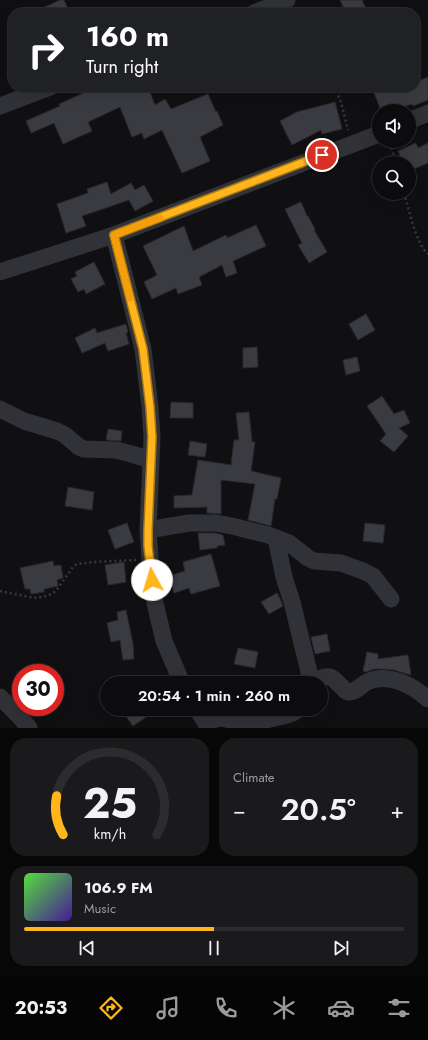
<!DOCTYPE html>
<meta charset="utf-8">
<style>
:root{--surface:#0c0c0e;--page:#1a1a1c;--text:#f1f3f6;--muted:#9a9b9e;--line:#2c2c2e;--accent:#ffb51b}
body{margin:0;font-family:Jost,sans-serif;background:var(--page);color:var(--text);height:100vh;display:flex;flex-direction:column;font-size:15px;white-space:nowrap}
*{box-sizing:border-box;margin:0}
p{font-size:13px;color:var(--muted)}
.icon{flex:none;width:22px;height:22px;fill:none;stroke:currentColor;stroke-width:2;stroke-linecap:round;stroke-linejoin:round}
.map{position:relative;height:728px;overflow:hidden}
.sheet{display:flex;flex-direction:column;gap:10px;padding:10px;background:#070708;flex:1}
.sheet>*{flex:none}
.top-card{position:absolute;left:8px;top:8px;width:412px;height:84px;border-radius:16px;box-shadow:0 4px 16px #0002,0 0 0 1px var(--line);background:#202124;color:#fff;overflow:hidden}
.buttons{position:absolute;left:372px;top:104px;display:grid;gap:8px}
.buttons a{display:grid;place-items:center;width:44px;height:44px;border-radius:50%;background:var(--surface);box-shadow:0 4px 16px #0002,0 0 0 1px var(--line);font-size:20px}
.speed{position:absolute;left:12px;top:664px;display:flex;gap:8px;font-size:20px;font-weight:700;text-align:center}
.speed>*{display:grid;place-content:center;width:52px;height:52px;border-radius:50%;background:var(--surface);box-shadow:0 4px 16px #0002,0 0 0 1px var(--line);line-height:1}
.speed .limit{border:6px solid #d22;background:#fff;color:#111}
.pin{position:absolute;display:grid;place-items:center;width:34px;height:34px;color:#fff;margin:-17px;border:2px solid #fff;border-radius:50%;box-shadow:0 1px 4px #0007}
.me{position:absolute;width:44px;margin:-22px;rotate:354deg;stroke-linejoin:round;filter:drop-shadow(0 0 3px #0008)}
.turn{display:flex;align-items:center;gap:14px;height:84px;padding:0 12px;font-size:18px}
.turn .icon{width:52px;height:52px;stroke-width:2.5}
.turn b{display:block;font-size:28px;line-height:34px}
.big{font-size:30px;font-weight:600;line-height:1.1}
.sheet .card{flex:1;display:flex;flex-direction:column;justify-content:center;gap:6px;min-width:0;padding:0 14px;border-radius:16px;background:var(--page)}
.sheet .dial{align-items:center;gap:0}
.dial svg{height:104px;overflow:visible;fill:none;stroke:var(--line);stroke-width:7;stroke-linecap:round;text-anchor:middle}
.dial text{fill:var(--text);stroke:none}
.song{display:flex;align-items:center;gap:12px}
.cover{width:48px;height:48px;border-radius:6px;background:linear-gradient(135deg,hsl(110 70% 55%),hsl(260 70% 35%))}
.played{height:4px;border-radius:2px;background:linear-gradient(90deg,var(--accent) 50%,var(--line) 50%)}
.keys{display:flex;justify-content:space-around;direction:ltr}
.heat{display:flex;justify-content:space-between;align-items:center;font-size:22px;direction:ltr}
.sheet .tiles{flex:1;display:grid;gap:10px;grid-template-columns:1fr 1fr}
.card:last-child{grid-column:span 2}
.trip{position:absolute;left:100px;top:676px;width:228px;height:40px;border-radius:20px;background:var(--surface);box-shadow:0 4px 16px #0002,0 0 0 1px var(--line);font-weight:600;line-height:40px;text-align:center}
.dock{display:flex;height:64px;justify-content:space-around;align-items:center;background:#050506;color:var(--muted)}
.dock .icon{width:28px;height:28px}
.dock .current{color:var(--accent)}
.dock b{font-size:18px;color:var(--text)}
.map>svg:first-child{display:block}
</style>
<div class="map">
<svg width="428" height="728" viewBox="0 0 428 728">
<rect width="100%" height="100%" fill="#101012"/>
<path fill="#3a3b40" stroke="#2a2a2e" d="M 60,0 L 64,0 L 70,13 L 32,13 Z
M 340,0 L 362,0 L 366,9 L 358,13 L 346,13 Z
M 428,77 L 428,100 L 413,106 L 412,104 L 391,111 L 381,111 L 372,87 L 415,87 L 415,82 Z
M 95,87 L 148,87 L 155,105 L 165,99 L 171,109 L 208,94 L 216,112 L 217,111 L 223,125 L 200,137 L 210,161 L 182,173 L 162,130 L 144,139 L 142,133 L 132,137 L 120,107 L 88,122 L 92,131 L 63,144 L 54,123 L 31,133 L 26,121 L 60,106 L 59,104 L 88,91 L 88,90 Z
M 335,102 L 342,129 L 322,134 L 321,130 L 292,145 L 280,121 L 297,112 Z
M 416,143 L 418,148 L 428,143 L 428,163 L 409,171 L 409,163 L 403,163 L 398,151 Z
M 107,182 L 111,194 L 131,183 L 135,190 L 144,185 L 153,201 L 135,211 L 129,200 L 82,216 L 86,226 L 66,233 L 57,204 L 88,193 L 87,189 Z
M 301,202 L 307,216 L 308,216 L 315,229 L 314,230 L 327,252 L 309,263 L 298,245 L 302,243 L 285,209 Z
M 256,225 L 266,246 L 233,261 L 237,273 L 226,277 L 222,265 L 199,277 L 202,285 L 178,294 L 176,288 L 152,299 L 144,282 L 157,275 L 143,246 L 184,226 L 193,251 L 226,235 L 227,238 Z
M 94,262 L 105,284 L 86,294 L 84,289 L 78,292 L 71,279 L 77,276 L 75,272 Z
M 366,314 L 375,330 L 358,340 L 349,324 Z
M 126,324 L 128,332 L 126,333 L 129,344 L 108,351 L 105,343 L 82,353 L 75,338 L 95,328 L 97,333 Z
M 257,347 L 258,367 L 243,368 L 243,348 Z
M 357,357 L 360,371 L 346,375 L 343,360 Z
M 382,396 L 394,414 L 404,410 L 410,423 L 399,428 L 408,436 L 394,452 L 380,441 L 386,434 L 367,406 Z
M 171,402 L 193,403 L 193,418 L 170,418 Z
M 249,412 L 252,442 L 255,442 L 251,471 L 281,478 L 277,499 L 275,499 L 271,526 L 248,520 L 255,484 L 221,480 L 221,514 L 207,513 L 207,507 L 174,508 L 174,496 L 192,495 L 198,460 L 231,465 L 234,440 L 239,440 L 236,413 Z
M 108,429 L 122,431 L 121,441 L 106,440 Z
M 190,441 L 207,444 L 205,457 L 188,455 Z
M 68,487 L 94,492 L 92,510 L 65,506 Z
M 127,523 L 134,542 L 115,549 L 108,530 Z
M 365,523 L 385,525 L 383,543 L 363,541 Z
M 198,533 L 215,533 L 223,535 L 225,545 L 217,546 L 217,548 L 200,550 Z
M 211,554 L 220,586 L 191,594 L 189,588 L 174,593 L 169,576 L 185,571 L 183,562 Z
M 53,561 L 54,566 L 61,565 L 63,578 L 57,580 L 58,586 L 44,589 L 44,592 L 31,594 L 30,589 L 25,589 L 20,568 Z
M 124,562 L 126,582 L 108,585 L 105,565 Z
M 277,593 L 281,601 L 283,606 L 269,614 L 261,602 Z
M 126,610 L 133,644 L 134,659 L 123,660 L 120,640 L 111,642 L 107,623 L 118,620 L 117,612 Z
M 327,634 L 330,651 L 315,654 L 311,637 Z
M 238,648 L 258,652 L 255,668 L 234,664 Z
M 367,652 L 378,654 L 378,659 L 408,655 L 411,675 L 394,670 L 384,669 L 374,669 L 366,672 L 363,671 Z
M 121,709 L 141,709 L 146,717 L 133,726 Z"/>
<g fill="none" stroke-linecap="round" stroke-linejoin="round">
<path stroke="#37393e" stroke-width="2.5" stroke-dasharray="2 3" stroke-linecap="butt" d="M 415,41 L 416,40
M 333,87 C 342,98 344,116 348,130
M 390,143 L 396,163
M 404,193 C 409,209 416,244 428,254
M 0,591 L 34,598 L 42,597 L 49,595 L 56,591 L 73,567 L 77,564 L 94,562 L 136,560"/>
<path stroke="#313237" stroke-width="17" d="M 254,13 L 287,0
M 0,106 L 50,87
M 409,121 L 428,113
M 114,235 L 143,349 L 150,407 L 152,437 L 148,530 L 150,559 L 155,603 L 164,641 L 182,683
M 0,272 L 114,235 L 379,134
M 0,409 L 24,421 L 57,431 L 65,435 L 79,447 L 84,449 L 116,450 L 128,453 L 151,460
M 148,530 L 189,523 L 216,523 L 232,526 L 268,535 L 276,538 L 289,543 L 308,558 L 314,561 L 341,563 L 363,571 L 373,576 L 391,599
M 276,538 L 284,577 L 292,602 L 309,672 L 312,683
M 312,683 C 318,680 325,674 332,678 C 335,679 338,684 341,686 C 343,688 345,691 348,692 C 355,693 361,685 367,682 C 388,672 412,685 428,699
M 0,697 L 20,717 L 29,728
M 197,709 L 209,728
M 207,724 C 223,711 228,723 245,723 C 252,723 287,716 293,713 C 295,712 296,710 298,709"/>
</g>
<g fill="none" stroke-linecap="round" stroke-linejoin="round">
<g stroke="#a67612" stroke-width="10">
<path id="route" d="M 152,580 L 148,546 L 148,530 L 152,437 L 150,407 L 143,349 L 114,235 L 322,155"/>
</g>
<use href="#route" stroke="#ffb51b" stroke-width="7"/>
<path stroke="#f59e0b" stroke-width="7" d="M 130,298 L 114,235 L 160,218"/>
</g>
</svg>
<div class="buttons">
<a><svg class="icon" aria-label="sound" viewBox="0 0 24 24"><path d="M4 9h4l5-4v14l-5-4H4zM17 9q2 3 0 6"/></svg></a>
<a><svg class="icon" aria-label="search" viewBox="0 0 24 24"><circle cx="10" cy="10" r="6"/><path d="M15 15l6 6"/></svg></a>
</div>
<div class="speed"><div class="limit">30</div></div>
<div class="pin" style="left:322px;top:155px;background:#d93025"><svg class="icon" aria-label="arrive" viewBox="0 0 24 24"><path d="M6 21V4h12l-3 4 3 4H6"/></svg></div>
<svg class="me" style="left:152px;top:580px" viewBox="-20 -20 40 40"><circle r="19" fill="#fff"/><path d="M0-13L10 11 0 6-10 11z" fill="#ffb51b"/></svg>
<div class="trip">20:54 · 1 min · 260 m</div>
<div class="top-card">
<div class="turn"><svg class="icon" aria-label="right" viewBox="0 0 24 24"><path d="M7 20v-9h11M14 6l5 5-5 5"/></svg><div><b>160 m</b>Turn right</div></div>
</div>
</div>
<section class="sheet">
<div class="tiles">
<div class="card dial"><svg viewBox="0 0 100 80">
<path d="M14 69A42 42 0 1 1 86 69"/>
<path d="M14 69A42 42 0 0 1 9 39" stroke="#ffb51b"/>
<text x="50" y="56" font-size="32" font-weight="700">25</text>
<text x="50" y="72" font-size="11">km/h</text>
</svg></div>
<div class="card"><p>Climate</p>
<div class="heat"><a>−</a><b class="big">20.5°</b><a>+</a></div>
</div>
<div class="card">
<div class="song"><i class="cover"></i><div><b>106.9 FM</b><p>Music</p></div></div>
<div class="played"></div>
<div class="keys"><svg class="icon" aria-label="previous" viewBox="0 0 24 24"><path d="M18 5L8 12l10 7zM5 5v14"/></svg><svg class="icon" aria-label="pause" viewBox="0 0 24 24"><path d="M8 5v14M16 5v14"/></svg><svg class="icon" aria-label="next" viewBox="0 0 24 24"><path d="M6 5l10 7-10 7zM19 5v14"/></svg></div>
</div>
</div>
</section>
<nav class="dock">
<b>20:53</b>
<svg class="icon current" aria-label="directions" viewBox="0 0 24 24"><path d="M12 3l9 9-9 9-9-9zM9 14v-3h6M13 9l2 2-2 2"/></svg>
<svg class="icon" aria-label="music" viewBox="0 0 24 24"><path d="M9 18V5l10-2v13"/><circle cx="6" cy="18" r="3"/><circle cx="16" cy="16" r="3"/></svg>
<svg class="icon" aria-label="phone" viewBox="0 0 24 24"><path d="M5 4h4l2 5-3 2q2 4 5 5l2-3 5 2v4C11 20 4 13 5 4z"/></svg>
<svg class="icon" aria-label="climate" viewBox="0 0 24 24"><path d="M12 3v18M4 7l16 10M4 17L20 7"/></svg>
<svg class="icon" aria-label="car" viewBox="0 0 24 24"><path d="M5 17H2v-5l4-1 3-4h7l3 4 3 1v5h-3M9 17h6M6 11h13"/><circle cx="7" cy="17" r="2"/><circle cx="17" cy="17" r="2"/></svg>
<svg class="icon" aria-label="filters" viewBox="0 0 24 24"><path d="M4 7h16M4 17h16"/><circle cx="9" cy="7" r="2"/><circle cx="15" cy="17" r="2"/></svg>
</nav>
